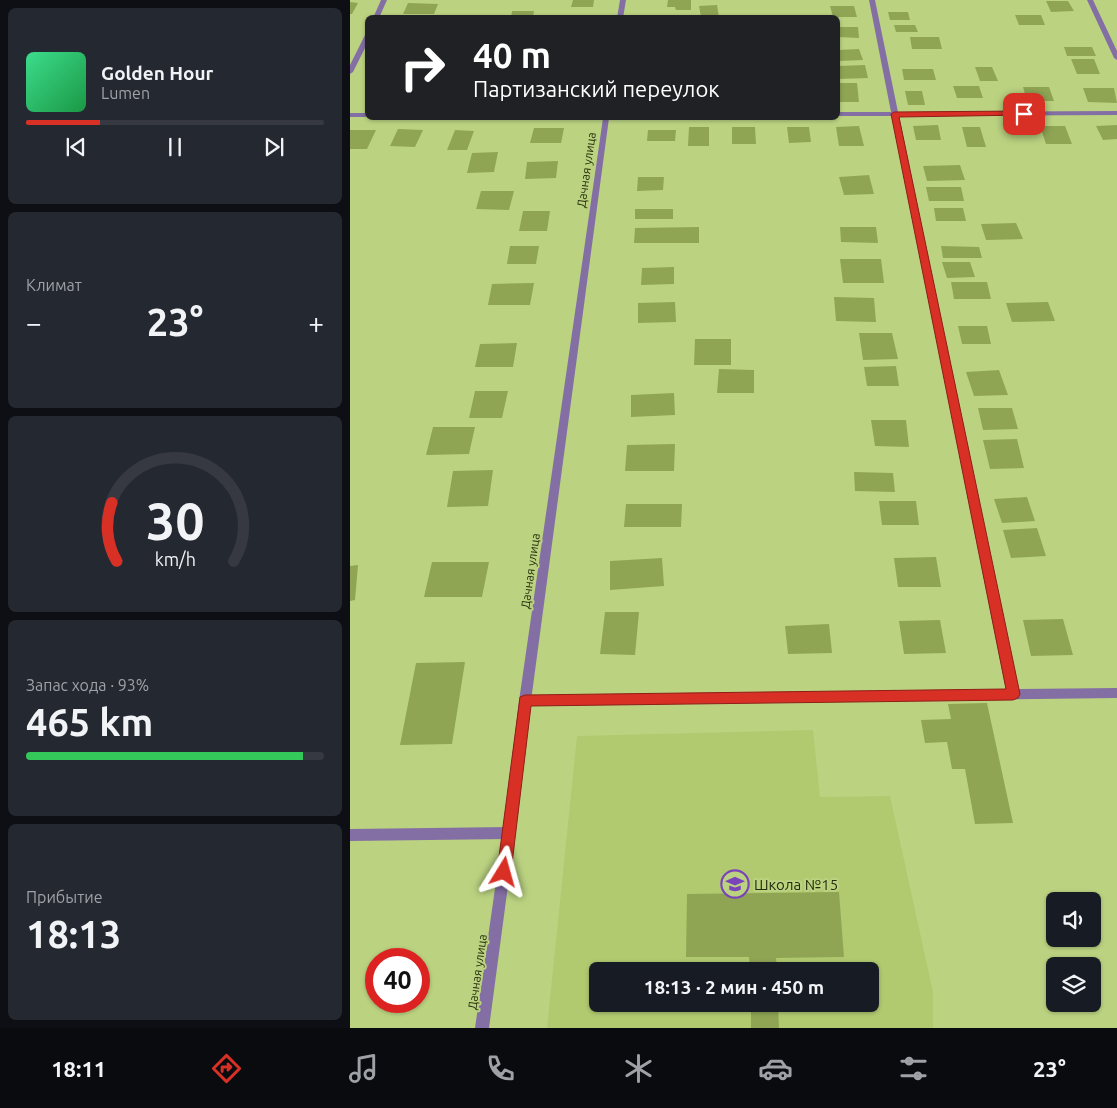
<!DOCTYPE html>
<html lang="ru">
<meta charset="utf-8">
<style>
:root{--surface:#171b24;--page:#242831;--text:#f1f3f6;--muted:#9ea1a6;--line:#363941;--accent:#d93025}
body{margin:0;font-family:Ubuntu,sans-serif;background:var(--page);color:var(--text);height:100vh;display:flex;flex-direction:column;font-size:19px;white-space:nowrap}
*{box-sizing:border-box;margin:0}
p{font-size:16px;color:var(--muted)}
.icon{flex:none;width:28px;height:28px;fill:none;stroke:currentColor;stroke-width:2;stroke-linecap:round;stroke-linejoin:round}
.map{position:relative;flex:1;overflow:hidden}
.details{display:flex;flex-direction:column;gap:8px;padding:8px;background:#0d0f14;width:350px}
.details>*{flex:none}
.guide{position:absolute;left:15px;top:15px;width:475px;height:105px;border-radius:8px;box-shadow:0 1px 4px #0004;background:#202124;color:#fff;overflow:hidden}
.controls{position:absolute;left:696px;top:892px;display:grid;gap:10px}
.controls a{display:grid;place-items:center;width:55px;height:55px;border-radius:8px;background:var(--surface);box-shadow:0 1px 4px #0004;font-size:25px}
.speed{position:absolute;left:15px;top:948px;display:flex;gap:10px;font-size:25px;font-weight:700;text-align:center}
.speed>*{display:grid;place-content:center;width:65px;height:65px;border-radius:50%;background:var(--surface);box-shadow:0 1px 4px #0004;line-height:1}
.speed .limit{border:8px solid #d22;background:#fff;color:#111}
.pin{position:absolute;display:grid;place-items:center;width:42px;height:42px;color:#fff;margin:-21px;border-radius:10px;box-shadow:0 2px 8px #0006}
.me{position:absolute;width:55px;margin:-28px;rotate:8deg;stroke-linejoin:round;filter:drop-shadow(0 0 4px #0008)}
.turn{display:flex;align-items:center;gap:18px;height:105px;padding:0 25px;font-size:22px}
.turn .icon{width:65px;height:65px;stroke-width:2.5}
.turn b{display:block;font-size:35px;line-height:42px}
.big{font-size:38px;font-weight:600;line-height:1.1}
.details .widget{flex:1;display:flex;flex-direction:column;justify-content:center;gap:8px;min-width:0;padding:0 18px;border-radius:8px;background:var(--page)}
.details .dial{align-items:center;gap:0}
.dial svg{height:130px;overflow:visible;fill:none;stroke:var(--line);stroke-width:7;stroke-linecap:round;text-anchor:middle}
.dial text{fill:var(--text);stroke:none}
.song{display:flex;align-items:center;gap:15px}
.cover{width:60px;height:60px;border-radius:8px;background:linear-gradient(135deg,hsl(150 70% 55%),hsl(140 70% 35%))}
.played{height:5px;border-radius:2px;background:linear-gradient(90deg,var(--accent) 25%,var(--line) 25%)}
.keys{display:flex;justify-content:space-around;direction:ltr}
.heat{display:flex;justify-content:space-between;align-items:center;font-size:28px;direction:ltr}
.charge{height:8px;border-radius:4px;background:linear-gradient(90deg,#34c759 93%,var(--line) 0)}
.trip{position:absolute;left:239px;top:962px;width:290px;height:50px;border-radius:8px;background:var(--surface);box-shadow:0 1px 4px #0004;font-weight:600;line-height:50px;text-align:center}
.dock{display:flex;height:80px;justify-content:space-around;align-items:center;background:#090b0e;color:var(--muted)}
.dock .icon{width:35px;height:35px}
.dock .active{color:var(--accent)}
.dock b{font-size:22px;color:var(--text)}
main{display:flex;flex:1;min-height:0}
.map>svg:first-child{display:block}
</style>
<main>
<section class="details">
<div class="widget">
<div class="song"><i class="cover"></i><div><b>Golden Hour</b><p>Lumen</p></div></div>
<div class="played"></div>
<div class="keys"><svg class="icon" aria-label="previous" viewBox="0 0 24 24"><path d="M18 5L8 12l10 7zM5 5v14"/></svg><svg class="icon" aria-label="pause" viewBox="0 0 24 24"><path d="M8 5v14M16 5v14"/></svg><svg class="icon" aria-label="next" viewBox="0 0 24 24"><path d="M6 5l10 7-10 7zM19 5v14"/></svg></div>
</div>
<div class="widget"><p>Климат</p>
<div class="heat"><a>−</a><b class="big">23°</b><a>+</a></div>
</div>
<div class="widget dial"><svg viewBox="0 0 100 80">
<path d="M14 69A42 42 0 1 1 86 69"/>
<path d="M14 69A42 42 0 0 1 11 33" stroke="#d93025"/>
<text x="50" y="56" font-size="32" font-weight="700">30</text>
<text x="50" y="72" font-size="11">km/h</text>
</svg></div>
<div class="widget"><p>Запас хода · 93%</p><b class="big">465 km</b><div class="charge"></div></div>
<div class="widget"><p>Прибытие</p><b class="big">18:13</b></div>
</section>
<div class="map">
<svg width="767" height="1028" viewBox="0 0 767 1028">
<rect width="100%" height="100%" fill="#bbd381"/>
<path fill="#b1ca70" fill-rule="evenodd" d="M 463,730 L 470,797 L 540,796 L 583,992 L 583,1028 L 197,1028 L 227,736 ZM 248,971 L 520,971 L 520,1004 L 248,1004 Z"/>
<path fill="#8fa554" d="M 223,0 L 244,0 L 243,7 L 221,7 Z
M 318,0 L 341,0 L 341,10 L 326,10 L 325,7 L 317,7 Z
M 696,1 L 718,1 L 724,11 L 701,12 Z
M 0,2 L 8,3 L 2,14 L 0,14 Z
M 58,3 L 88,4 L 84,14 L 53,14 Z
M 367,5 L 369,17 L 351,17 L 349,6 Z
M 480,6 L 504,6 L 507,17 L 483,17 Z
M 162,11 L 184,11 L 183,18 L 161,18 Z
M 538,12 L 558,12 L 560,20 L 540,20 Z
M 665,15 L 691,15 L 695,25 L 669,25 Z
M 544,25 L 565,25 L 568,32 L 546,32 Z
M 488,27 L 508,27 L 509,38 L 488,37 Z
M 560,37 L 589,37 L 592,49 L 562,49 Z
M 714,47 L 742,47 L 746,56 L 717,56 Z
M 509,49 L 513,60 L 489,61 L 488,50 Z
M 721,59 L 744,59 L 750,74 L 727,74 Z
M 515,65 L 518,78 L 488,79 L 488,66 Z
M 625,67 L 642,67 L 648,81 L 630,81 Z
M 552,69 L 583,69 L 586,80 L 554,80 Z
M 488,83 L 507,83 L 509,102 L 488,102 Z
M 603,86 L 629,86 L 633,98 L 607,98 Z
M 673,87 L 699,87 L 704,101 L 677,101 Z
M 733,88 L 764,88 L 767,103 L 738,102 Z
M 555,91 L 572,91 L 575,105 L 558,105 Z
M 588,125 L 591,140 L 566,140 L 563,126 Z
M 767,125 L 767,139 L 753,140 L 746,126 Z
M 509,126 L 514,146 L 489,146 L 486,127 Z
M 690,126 L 715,126 L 722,144 L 696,144 Z
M 339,127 L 359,127 L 359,146 L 338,146 Z
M 382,127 L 405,127 L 406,144 L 382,144 Z
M 437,127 L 459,127 L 461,142 L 439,143 Z
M 612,127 L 630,127 L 636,147 L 617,147 Z
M 184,128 L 214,128 L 211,143 L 180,143 Z
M 48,129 L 73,130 L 65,147 L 40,146 Z
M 0,130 L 26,130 L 17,149 L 0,149 Z
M 105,130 L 124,131 L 117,150 L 97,150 Z
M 298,130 L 326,130 L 325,141 L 297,141 Z
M 148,152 L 144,172 L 117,173 L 122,153 Z
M 208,161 L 206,178 L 175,179 L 177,162 Z
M 610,165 L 615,180 L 577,181 L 573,166 Z
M 519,175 L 524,194 L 494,195 L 489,177 Z
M 288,177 L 314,177 L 313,190 L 287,191 Z
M 576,187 L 611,187 L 614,201 L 579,201 Z
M 131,191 L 164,191 L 159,210 L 126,209 Z
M 584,208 L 613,208 L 616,221 L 586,221 Z
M 285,209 L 323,209 L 323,219 L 285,219 Z
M 173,211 L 200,211 L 197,231 L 169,231 Z
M 666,223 L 673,239 L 636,240 L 631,224 Z
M 349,227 L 349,243 L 284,243 L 285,228 Z
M 490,227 L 526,227 L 528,243 L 491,242 Z
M 160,246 L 189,246 L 186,264 L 157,264 Z
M 591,246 L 629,247 L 632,258 L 593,258 Z
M 490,259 L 531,259 L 534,283 L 493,283 Z
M 592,262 L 620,262 L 625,277 L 597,278 Z
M 324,267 L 324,284 L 291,285 L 292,268 Z
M 601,282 L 637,282 L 641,299 L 604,299 Z
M 184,283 L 180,305 L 138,305 L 142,284 Z
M 484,297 L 524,298 L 526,322 L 486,321 Z
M 325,302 L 326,322 L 288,323 L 288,303 Z
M 698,302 L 705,321 L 662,322 L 656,303 Z
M 608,326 L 637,326 L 641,344 L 612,344 Z
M 509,333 L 542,333 L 548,359 L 513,360 Z
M 345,339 L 381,339 L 381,365 L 344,365 Z
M 167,343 L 163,367 L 125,367 L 130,344 Z
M 546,366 L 549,386 L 517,386 L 514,367 Z
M 369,369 L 404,370 L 404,393 L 367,393 Z
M 649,370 L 658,395 L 624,396 L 616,372 Z
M 125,391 L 158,391 L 152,418 L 119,418 Z
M 324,393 L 325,415 L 281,417 L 281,395 Z
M 628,408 L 662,408 L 668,429 L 633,430 Z
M 521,420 L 556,420 L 559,447 L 525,446 Z
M 83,427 L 125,427 L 119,454 L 76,455 Z
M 667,439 L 674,468 L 640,469 L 633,440 Z
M 325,444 L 324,471 L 275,471 L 277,445 Z
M 143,470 L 138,506 L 97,507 L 103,471 Z
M 504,472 L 543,473 L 545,492 L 505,491 Z
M 677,497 L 685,521 L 652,523 L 644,499 Z
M 529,501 L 566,501 L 569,525 L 532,525 Z
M 276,504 L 332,504 L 331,527 L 274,527 Z
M 687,528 L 696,556 L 661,558 L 653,530 Z
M 586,557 L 591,587 L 548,587 L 544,558 Z
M 312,558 L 314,586 L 260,590 L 260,561 Z
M 82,562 L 139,562 L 132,597 L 74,597 Z
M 8,565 L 5,600 L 0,601 L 0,566 Z
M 255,612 L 289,612 L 285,655 L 250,654 Z
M 713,619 L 723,655 L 681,656 L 673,620 Z
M 590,620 L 596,653 L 554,654 L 549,621 Z
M 479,624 L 482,653 L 438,654 L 435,626 Z
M 115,662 L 102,744 L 50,745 L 66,663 Z
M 637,703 L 663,823 L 625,824 L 615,769 L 602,769 L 597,742 L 575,743 L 571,720 L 601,719 L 598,704 Z
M 489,892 L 494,957 L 426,958 L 427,971 L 400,971 L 399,957 L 336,957 L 337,894 Z
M 401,1004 L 428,1004 L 429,1028 L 401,1028 Z"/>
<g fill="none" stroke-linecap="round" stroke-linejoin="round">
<path fill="#846fa5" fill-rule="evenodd" d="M 31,0 L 37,0 L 29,18 L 23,18 Z
M 519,0 L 525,0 L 548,112 L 767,111 L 767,115 L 549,116 L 668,689 L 767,688 L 767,698 L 175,706 L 171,705 L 169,701 L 171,697 L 175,696 L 656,690 L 542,116 L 488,116 L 488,112 L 541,112 Z
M 737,0 L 743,0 L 767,51 L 767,60 L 764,58 Z
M 18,33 L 18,42 L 3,72 L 0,74 L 0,65 L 15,35 Z
M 0,113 L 18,113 L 18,117 L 0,117 Z
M 159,827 L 163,829 L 165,833 L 163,837 L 159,839 L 0,841 L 0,829 Z"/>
<path fill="#846fa5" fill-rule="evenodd" d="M 270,0 L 276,0 L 273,18 L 267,18 Z
M 253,118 L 259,118 L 181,701 L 165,833 L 139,1028 L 125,1028 L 153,833 L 169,701 Z"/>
</g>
<path fill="#d93025" stroke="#8d1f18" d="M 674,111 L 677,112 L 677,115 L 549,117 L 670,694 L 668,698 L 663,700 L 181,706 L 161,872 L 159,877 L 154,879 L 149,877 L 147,872 L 170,697 L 175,695 L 656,689 L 541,114 L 544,112 Z"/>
<defs>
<g id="school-ring" transform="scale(1.4375)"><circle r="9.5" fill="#bbd381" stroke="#7b43ba" stroke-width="1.5"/><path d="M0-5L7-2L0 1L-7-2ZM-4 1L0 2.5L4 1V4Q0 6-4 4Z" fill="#7b43ba"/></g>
</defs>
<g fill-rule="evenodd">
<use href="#school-ring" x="385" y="884"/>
</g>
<g text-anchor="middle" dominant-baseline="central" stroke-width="4" stroke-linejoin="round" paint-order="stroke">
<g font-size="12" fill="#252e0c" stroke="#bbd381">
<text transform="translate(236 170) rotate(-82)">Дачная улица</text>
<text transform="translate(180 571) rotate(-82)">Дачная улица</text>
<text transform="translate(127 972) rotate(-82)">Дачная улица</text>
</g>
<g font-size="15" fill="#252e0c" stroke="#bbd381" text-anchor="start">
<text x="404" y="884">Школа №15</text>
</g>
</g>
</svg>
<div class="controls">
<a><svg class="icon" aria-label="sound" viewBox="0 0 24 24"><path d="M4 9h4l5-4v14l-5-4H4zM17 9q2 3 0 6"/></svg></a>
<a><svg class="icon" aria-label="layers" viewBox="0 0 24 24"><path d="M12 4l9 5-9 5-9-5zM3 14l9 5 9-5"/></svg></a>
</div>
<div class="speed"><div class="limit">40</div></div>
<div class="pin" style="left:674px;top:114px;background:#d93025"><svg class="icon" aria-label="arrive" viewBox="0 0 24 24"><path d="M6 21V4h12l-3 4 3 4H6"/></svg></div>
<svg class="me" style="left:154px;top:872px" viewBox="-20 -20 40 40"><path d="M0-17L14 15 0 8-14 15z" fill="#d93025" stroke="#fff" stroke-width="4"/></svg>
<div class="trip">18:13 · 2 мин · 450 m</div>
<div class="guide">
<div class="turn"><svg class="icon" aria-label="right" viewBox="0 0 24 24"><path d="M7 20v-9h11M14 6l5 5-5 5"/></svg><div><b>40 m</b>Партизанский переулок</div></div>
</div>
</div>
</main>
<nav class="dock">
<b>18:11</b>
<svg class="icon active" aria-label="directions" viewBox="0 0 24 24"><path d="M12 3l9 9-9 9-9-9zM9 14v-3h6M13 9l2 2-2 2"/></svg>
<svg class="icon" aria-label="music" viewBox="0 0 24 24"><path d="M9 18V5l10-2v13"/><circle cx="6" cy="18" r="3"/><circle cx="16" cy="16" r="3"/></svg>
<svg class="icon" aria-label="phone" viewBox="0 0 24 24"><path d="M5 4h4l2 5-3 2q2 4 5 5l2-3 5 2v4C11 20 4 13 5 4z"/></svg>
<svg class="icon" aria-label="climate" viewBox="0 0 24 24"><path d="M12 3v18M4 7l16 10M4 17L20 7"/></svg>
<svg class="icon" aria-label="car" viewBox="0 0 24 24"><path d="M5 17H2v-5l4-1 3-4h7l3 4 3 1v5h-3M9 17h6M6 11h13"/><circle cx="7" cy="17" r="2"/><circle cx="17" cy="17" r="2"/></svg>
<svg class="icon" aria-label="filters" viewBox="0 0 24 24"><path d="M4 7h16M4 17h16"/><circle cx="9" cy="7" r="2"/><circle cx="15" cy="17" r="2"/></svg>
<b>23°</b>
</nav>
